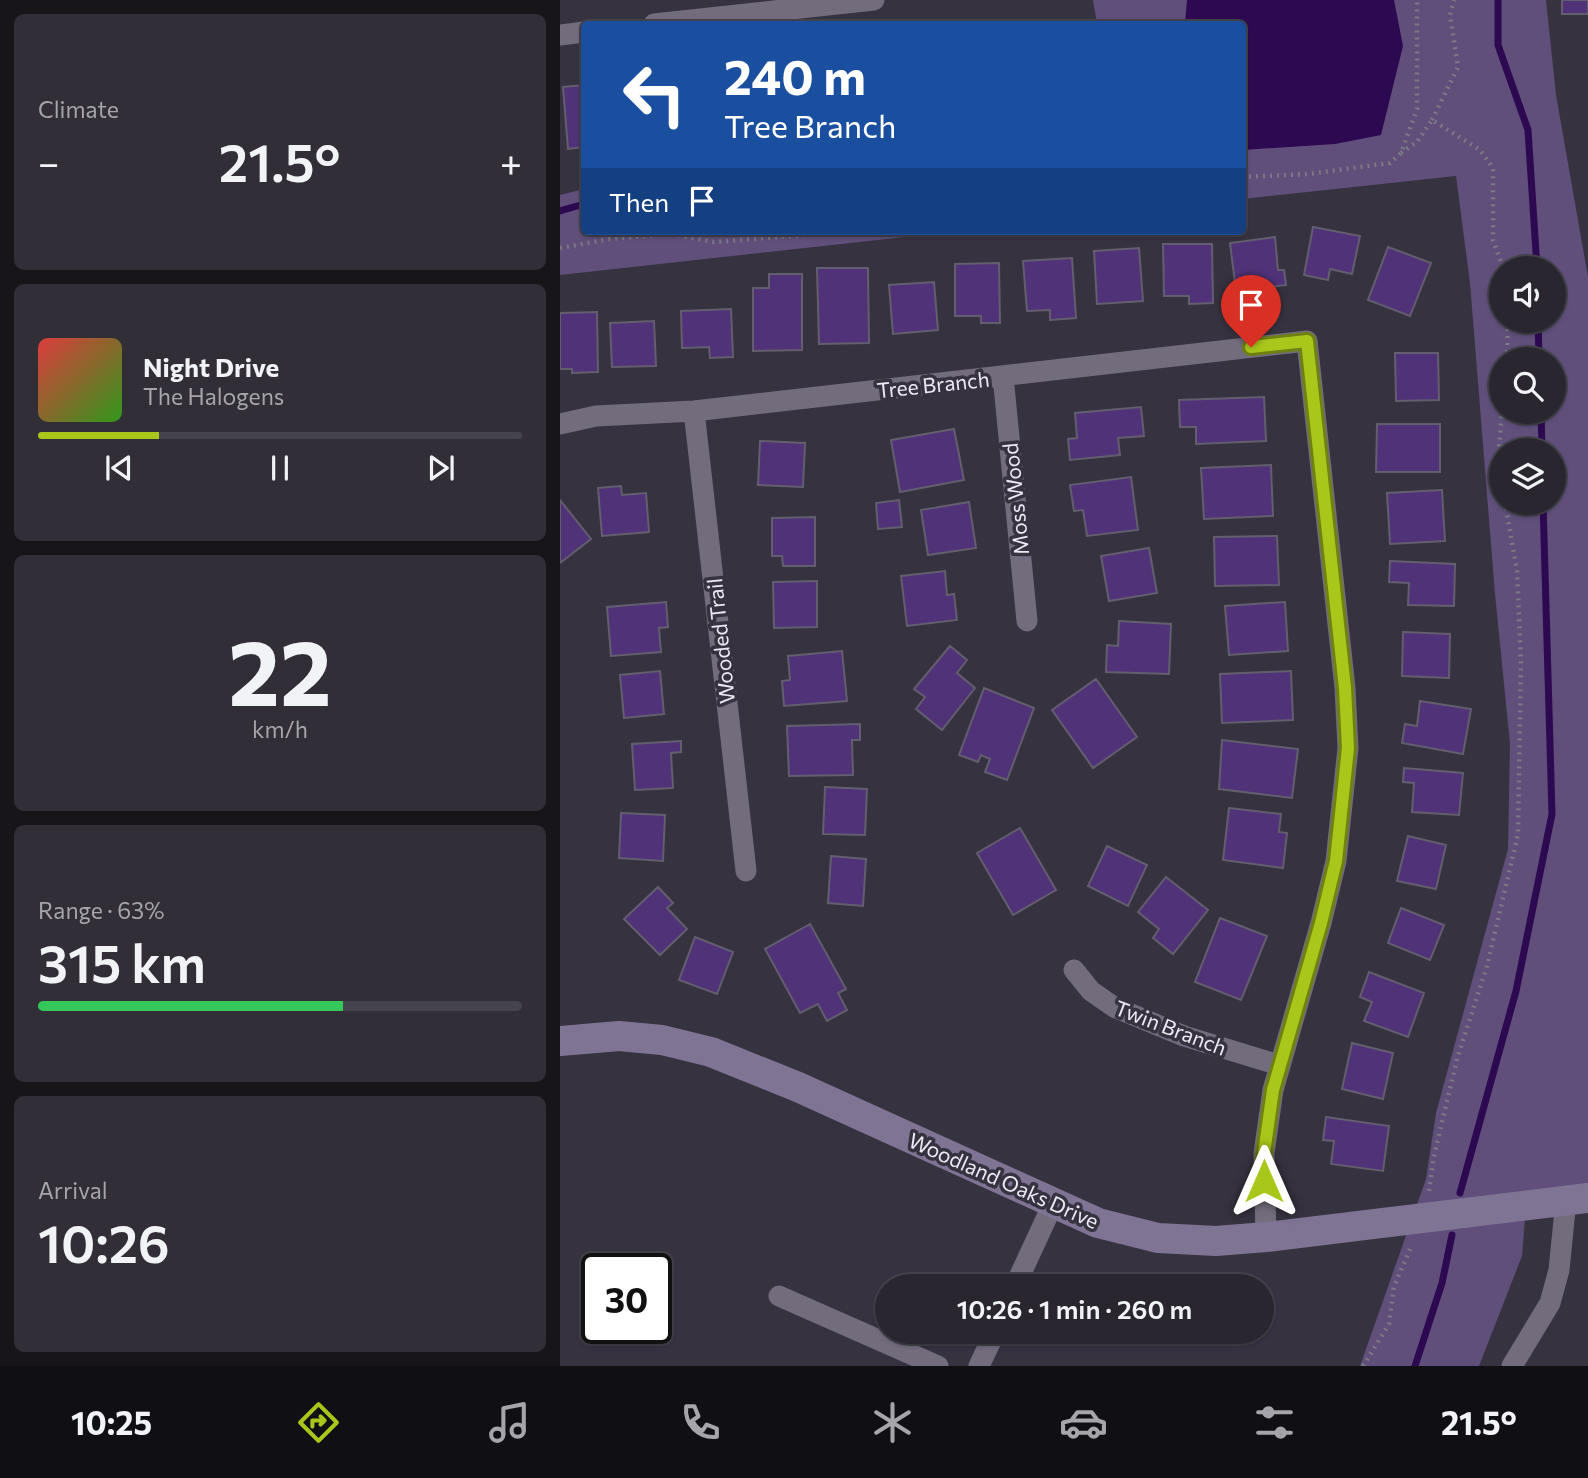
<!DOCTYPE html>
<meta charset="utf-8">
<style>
:root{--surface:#292630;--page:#312e38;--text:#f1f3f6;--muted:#a5a5ab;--line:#45434c;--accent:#a9c71b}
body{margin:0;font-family:Commissioner,sans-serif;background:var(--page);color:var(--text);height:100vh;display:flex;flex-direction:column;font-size:26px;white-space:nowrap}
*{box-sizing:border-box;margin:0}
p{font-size:23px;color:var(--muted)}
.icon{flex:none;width:38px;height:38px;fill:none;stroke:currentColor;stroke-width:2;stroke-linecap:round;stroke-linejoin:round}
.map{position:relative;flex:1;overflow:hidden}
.side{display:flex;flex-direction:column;gap:14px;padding:14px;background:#17151a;width:560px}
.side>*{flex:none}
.top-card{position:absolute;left:21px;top:21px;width:665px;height:214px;border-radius:7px;box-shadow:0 2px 5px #0004,0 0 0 2px var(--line);background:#1a4fa0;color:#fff;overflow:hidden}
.controls{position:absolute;left:929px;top:256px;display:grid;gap:14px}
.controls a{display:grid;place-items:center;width:77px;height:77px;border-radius:50%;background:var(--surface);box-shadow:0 2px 5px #0004,0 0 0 2px var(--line);font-size:35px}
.speed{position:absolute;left:21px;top:1253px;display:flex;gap:14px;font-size:35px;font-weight:700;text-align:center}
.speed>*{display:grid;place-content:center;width:91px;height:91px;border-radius:50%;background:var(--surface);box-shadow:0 2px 5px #0004,0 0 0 2px var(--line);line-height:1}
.speed .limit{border:4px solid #111;border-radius:10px;background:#fff;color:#111}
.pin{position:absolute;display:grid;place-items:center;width:60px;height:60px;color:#fff;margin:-72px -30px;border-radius:50% 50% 50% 0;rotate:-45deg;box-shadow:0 0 7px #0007}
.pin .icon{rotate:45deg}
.me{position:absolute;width:77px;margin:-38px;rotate:0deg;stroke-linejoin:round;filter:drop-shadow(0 0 5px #0008)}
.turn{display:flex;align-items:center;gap:24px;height:147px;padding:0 28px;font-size:32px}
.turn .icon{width:91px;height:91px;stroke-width:2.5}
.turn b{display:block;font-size:49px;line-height:60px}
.then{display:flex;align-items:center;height:66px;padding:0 28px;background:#0003;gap:14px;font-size:26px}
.big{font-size:52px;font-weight:600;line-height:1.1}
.side .tile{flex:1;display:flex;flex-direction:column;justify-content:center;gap:10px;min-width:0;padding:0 24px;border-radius:10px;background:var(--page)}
.side .dial{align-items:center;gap:0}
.dial b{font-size:91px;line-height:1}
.song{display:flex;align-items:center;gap:21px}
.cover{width:84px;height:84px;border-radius:10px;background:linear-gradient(135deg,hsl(0 70% 55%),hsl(110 70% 35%))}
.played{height:7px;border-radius:4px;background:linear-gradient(90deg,var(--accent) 25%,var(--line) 25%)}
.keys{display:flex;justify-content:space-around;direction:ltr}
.heat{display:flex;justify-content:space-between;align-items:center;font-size:38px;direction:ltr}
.charge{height:10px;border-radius:5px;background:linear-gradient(90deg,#34c759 63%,var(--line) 0)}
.trip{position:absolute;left:315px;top:1274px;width:399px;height:70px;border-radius:35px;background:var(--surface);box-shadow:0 2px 5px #0004,0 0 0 2px var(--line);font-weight:600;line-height:70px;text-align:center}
.menu{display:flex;height:112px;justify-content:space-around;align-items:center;background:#100f13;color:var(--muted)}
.menu .icon{width:49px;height:49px}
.menu .current{color:var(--accent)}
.menu b{font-size:32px;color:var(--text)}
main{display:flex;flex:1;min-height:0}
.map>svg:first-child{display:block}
</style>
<main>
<section class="side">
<div class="tile"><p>Climate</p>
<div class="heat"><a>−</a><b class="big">21.5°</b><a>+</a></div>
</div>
<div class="tile">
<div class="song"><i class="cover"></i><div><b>Night Drive</b><p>The Halogens</p></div></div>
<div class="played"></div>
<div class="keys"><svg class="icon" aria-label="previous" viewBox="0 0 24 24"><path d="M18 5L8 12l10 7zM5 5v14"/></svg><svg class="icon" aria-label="pause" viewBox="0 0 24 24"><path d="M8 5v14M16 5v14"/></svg><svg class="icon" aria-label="next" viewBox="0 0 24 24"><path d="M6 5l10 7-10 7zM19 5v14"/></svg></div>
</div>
<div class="tile dial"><b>22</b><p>km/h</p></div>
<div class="tile"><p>Range · 63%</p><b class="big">315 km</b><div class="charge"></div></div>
<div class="tile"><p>Arrival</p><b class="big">10:26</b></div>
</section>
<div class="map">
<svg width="1028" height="1366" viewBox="0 0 1028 1366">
<rect width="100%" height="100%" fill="#373240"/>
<path fill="#5f4f7a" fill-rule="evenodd" d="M 533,0 L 986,0 L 996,95 L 1028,277 L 1028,1198 L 966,1205 L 962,1256 L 919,1366 L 800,1366 L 866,1179 L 876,1113 L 948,849 L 950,744 L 935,594 L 910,283 L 896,176 L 683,199 L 682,24 L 537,24 ZM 942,268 L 994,268 L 994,320 L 942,320 ZM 942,359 L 994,359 L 994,411 L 942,411 ZM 942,450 L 994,450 L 994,502 L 942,502 Z
M 24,189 L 24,231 L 399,231 L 0,275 L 0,195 Z"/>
<path fill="#2d0951" d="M 627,0 L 834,0 L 843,46 L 821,135 L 775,144 L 683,150 L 682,24 L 621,24 L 625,22 Z"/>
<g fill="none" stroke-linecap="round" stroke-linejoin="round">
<path stroke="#2d0951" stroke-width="7" d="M 938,0 L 938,45 L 968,130 L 977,268
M 0,211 L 24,204
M 978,320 L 979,359
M 981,411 L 982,450
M 900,1193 L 956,991 L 992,814 L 983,502
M 855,1366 L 882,1283 L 892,1235"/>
</g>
<path fill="#503279" stroke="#635e6e" stroke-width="2" d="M 1002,0 L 1028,0 L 1028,14 L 1002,14 Z
M 24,85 L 24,147 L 8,149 L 3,87 Z
M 753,227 L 800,236 L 792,274 L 770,269 L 768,280 L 744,275 Z
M 715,237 L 718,270 L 724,270 L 726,285 L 676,291 L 670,243 Z
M 603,244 L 652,244 L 653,303 L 629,304 L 629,296 L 604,296 Z
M 828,247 L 871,263 L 850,316 L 808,300 Z
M 579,248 L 583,301 L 537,304 L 534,251 Z
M 512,258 L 516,318 L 490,320 L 490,310 L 467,311 L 463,261 Z
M 439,263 L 440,323 L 421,323 L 421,316 L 395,316 L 395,264 Z
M 257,268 L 308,268 L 309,343 L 259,344 Z
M 209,274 L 242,274 L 242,350 L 193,351 L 193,288 L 209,288 Z
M 374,282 L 378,330 L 333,334 L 329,285 Z
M 171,309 L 173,357 L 150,358 L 149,347 L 122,348 L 121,311 Z
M 37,312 L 38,372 L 12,373 L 12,369 L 0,369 L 0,313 Z
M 94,321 L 96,366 L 52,367 L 50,323 Z
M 835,353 L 878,353 L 879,400 L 836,401 Z
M 704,397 L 706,441 L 636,444 L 636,427 L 620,427 L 619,400 Z
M 581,407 L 584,436 L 558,438 L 560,455 L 510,460 L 508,439 L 517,438 L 515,413 Z
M 817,424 L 880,424 L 880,472 L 816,472 Z
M 394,429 L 404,480 L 340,492 L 331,440 Z
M 200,441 L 245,443 L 243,487 L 198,485 Z
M 711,465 L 713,516 L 644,519 L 641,468 Z
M 571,477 L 578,530 L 527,536 L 523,510 L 514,511 L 510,485 Z
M 61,486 L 62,495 L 86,493 L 89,532 L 42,536 L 38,488 Z
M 882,490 L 885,541 L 830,544 L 827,493 Z
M 0,500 L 31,539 L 0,563 Z
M 339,500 L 342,527 L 318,529 L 316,503 Z
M 409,502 L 416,548 L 368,555 L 361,510 Z
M 255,517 L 255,566 L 223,566 L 222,556 L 212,556 L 212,518 Z
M 717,536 L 719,585 L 655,586 L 654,537 Z
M 589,548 L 597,593 L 549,601 L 541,556 Z
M 830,561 L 895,564 L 894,606 L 848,605 L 849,583 L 829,582 Z
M 385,571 L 387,595 L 394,594 L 397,620 L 347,626 L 341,576 Z
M 257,581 L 257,627 L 214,628 L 213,582 Z
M 106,602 L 108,627 L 99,628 L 101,652 L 51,656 L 47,607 Z
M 725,602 L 728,651 L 669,655 L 665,606 Z
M 559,621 L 611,624 L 609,674 L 546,672 L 547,645 L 558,646 Z
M 843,632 L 890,634 L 889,678 L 842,676 Z
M 390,646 L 407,660 L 397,673 L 415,688 L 382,730 L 356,709 L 365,697 L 354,689 Z
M 282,651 L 287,701 L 224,706 L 222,681 L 230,680 L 228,656 Z
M 100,671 L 104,714 L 64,718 L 60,675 Z
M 731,671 L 733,720 L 662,723 L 660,674 Z
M 536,679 L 577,737 L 533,768 L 492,710 Z
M 424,688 L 474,708 L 447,780 L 425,772 L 430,759 L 421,755 L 418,762 L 399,755 Z
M 860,701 L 911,709 L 903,754 L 842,743 L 845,724 L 857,726 Z
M 300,724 L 300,740 L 292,740 L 293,775 L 229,776 L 227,726 Z
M 662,740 L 738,749 L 732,798 L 659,789 Z
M 121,741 L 121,752 L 111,753 L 113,788 L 75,790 L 72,744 Z
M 844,768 L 903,773 L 899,815 L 852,812 L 854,783 L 843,782 Z
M 265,787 L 307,789 L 305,835 L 263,834 Z
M 669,808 L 721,814 L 719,832 L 727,833 L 723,868 L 663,860 Z
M 61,813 L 105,815 L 103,861 L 59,858 Z
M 460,828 L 496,890 L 453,915 L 417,853 Z
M 848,836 L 886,845 L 876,889 L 837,881 Z
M 547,846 L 587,865 L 568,906 L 528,886 Z
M 271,856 L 306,859 L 303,906 L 268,903 Z
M 606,877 L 648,910 L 613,954 L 593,938 L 599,929 L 578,912 Z
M 98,887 L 113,903 L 107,908 L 127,929 L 100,955 L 64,919 Z
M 841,908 L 884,925 L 870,960 L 828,943 Z
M 660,918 L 707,936 L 681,1000 L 635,982 Z
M 250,924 L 286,989 L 278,993 L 287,1010 L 267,1021 L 258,1004 L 240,1013 L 205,949 Z
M 135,937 L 173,952 L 157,994 L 119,980 Z
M 809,972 L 864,993 L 848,1037 L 804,1021 L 812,1002 L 800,997 Z
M 792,1043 L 833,1053 L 823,1099 L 782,1089 Z
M 766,1117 L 829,1126 L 823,1171 L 771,1164 L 774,1141 L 763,1140 Z"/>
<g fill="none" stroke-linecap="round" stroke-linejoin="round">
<path stroke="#7c7884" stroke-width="4.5" stroke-dasharray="2 5" stroke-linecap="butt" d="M 872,120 L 898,67 L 890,15 L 894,0
M 841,153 L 857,142 L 872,120 L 920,150 L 933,168 L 933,240 L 943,268
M 682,177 L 748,174 L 830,163 L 841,153 L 857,109 L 857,0
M 0,248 L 50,239 L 111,234 L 154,242 L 297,231
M 947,359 L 948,320
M 942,481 L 938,460 L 942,411
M 869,1191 L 874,1156 L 897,1059 L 927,966 L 958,834 L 961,664 L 957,571 L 945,502
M 803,1366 L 829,1324 L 834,1286 L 852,1245"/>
<path stroke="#726c7d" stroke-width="21" d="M 94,24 L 314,0
M 0,35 L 24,32
M 443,376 L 467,621
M 134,411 L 186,871
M 0,424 L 36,416 L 134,411 L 747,341 L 785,688 L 788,748 L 776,861 L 761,923 L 713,1090 L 704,1153 L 706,1237
M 514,970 L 531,991 L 554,1007 L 624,1036 L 719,1065
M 455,1286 L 493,1204
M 219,1296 L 378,1366
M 419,1366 L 435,1332
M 952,1366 L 990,1303 L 999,1270 L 1006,1200"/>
<path stroke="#807495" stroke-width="30" d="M 0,1041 L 59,1036 L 102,1040 L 151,1052 L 238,1087 L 538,1223 L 598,1238 L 656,1241 L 706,1237 L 1028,1198"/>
</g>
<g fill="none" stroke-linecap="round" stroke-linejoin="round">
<g stroke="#6e8112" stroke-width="18">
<path id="route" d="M 691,347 L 747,341 L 785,688 L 788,748 L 776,861 L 761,923 L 713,1090 L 704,1153 L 704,1181"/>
</g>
<use href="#route" stroke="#a9c71b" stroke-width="12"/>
</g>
<g text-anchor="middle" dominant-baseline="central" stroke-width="7" stroke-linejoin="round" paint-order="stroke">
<g font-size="21" fill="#ece9f2" stroke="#373240">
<text transform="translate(373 384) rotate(-6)">Tree Branch</text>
<text transform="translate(455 499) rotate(-96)">Moss Wood</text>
<text transform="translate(160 641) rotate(-96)">Wooded Trail</text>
<text transform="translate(611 1027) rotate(21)">Twin Branch</text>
<text transform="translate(444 1180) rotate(24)">Woodland Oaks Drive</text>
</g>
</g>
</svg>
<div class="controls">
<a><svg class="icon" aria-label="sound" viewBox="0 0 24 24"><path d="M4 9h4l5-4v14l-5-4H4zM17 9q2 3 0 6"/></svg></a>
<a><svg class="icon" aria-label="search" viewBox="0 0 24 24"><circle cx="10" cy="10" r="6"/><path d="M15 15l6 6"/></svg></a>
<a><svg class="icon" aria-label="layers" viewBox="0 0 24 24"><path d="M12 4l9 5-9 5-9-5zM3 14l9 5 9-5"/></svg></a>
</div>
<div class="speed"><div class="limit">30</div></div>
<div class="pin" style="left:691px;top:347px;background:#d93025"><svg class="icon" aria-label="arrive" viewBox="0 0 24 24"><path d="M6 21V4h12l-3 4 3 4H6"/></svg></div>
<svg class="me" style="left:704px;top:1181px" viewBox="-20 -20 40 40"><path d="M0-17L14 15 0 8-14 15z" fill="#a9c71b" stroke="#fff" stroke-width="4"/></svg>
<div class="trip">10:26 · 1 min · 260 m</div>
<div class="top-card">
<div class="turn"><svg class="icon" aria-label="left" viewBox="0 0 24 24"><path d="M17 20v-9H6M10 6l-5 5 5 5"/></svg><div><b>240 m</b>Tree Branch</div></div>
<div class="then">Then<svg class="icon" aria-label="arrive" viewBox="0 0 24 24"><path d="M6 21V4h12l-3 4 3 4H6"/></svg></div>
</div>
</div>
</main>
<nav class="menu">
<b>10:25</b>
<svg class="icon current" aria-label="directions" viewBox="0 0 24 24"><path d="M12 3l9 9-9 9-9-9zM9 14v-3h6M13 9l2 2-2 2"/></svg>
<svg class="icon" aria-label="music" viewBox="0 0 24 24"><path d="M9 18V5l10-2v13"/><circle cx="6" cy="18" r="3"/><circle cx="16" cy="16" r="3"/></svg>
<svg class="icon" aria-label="phone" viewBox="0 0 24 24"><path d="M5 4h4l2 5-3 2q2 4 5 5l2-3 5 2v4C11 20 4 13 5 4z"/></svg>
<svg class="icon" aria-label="climate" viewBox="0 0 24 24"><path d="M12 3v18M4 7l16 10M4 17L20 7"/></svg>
<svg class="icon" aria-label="car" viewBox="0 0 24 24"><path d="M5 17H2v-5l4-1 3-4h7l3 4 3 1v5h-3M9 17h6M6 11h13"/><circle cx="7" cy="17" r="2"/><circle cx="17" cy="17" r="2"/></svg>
<svg class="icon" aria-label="filters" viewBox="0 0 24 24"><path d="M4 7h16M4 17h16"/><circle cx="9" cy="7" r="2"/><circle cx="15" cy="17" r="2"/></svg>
<b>21.5°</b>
</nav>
